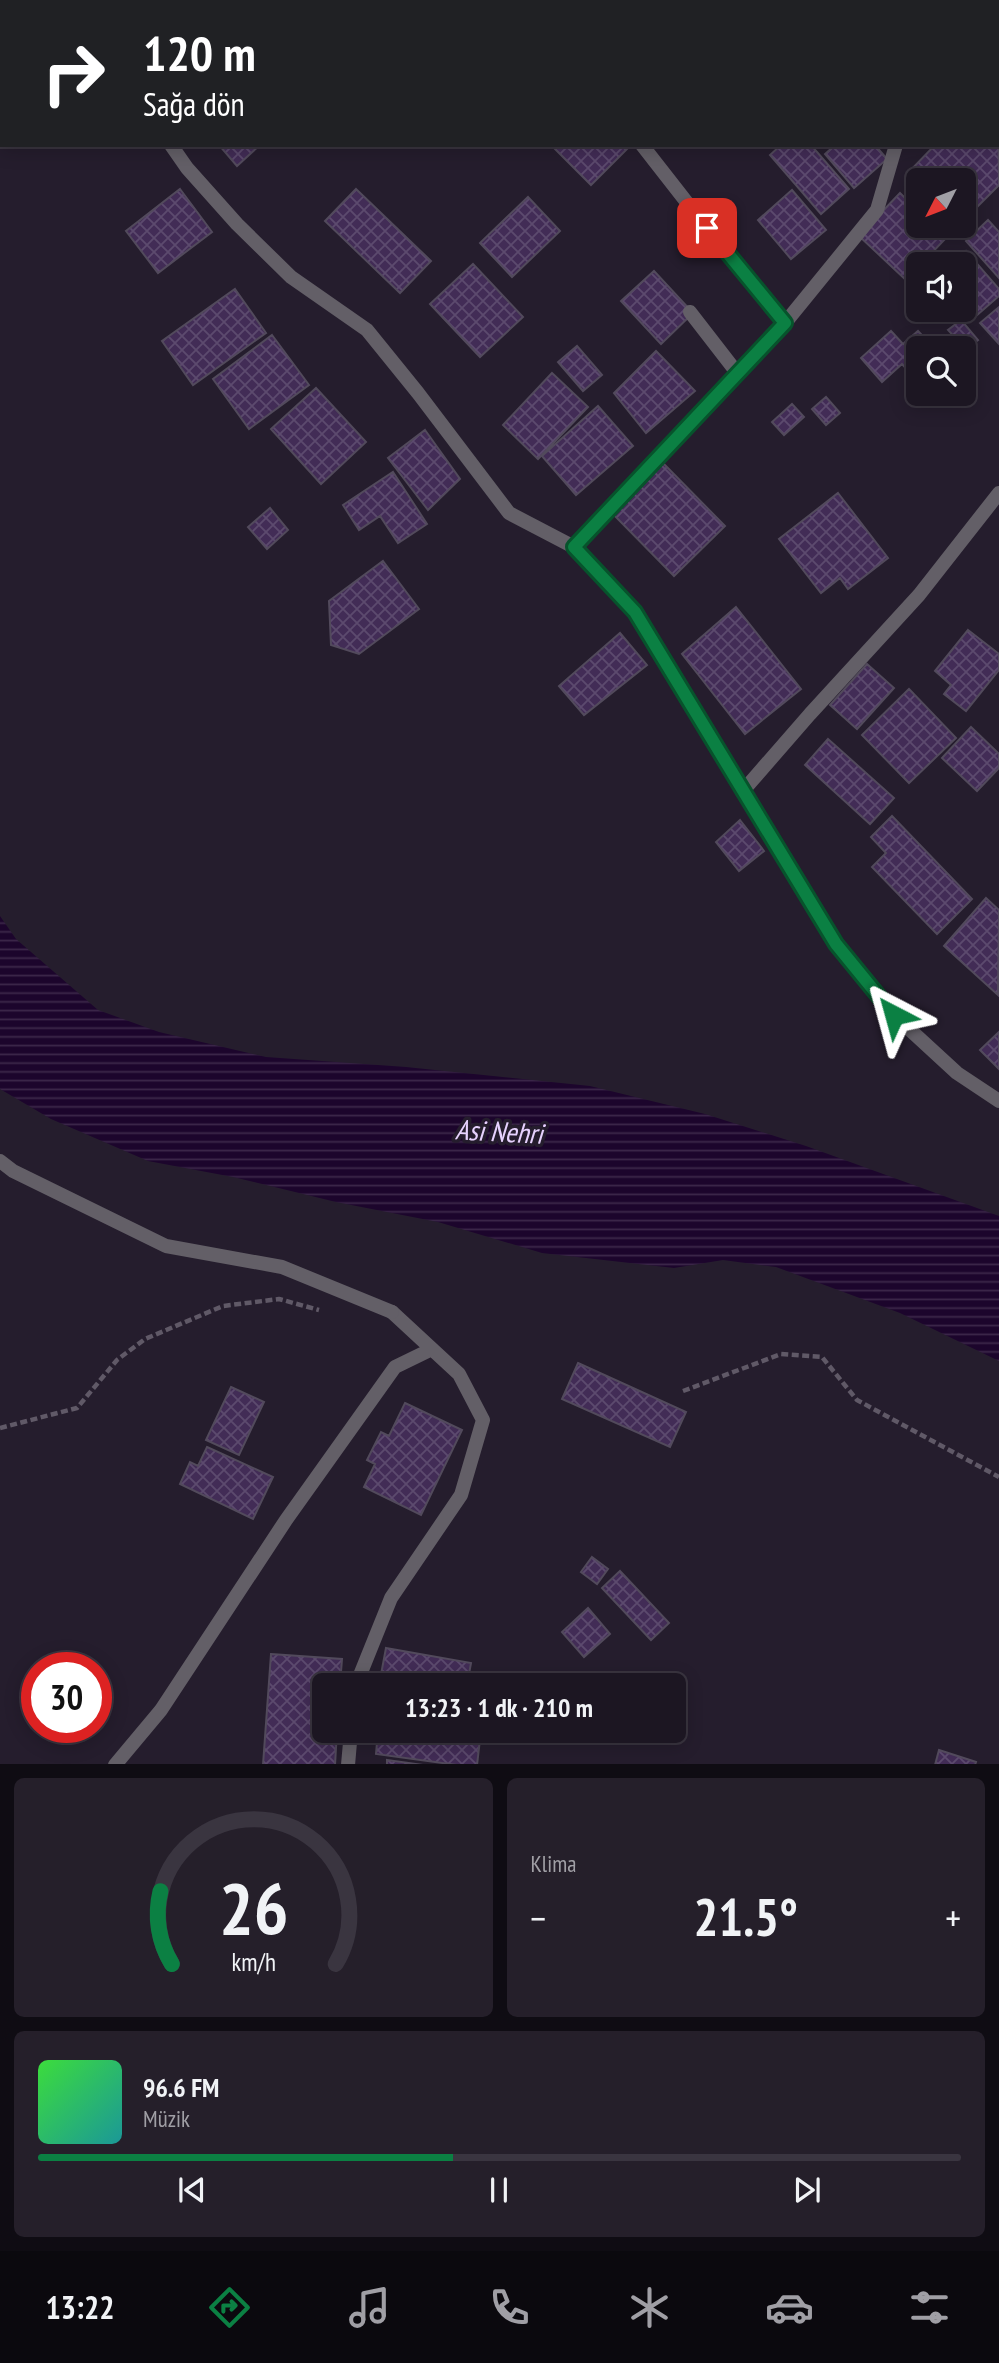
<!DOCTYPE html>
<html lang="tr">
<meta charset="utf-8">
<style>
:root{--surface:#1c1622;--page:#251f2a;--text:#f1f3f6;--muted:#a09fa5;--line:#3a3540;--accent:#0b8043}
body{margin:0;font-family:"PT Sans Narrow",sans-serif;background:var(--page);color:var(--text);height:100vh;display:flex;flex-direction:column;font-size:26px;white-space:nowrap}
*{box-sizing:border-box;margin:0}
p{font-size:23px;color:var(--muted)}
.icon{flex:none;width:38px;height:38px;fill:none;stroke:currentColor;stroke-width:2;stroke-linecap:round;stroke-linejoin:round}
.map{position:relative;height:1764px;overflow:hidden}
.drawer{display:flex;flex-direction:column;gap:14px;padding:14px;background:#0f0c13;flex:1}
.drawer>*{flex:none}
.guide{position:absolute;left:0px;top:0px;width:999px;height:147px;box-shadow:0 4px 18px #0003,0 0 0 2px var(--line);background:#202124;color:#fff;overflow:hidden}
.needle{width:46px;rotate:228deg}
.buttons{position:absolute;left:906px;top:168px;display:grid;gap:14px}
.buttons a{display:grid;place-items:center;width:70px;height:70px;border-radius:10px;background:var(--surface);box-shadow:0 4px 18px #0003,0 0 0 2px var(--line);font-size:35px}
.speed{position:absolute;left:21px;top:1652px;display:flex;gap:14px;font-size:35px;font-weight:700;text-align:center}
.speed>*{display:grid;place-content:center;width:91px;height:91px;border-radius:50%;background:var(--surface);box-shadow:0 4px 18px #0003,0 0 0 2px var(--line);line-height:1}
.speed .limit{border:10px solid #d22;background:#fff;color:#111}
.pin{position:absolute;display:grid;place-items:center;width:60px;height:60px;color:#fff;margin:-30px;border-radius:14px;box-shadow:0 4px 10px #0006}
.me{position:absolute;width:77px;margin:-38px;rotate:321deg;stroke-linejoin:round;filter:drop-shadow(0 0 5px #0008)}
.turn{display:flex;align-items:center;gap:24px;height:147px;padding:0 28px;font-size:32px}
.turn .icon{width:91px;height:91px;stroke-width:2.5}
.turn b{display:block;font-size:49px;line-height:60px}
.big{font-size:52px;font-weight:800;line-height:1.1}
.drawer .card{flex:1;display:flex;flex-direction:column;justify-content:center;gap:10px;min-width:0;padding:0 24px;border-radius:10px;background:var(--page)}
.drawer .dial{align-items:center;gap:0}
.dial svg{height:182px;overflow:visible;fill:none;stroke:var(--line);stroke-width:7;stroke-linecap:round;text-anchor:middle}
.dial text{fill:var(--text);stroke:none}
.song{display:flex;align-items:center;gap:21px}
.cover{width:84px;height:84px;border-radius:10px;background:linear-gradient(135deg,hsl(120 70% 55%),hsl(180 70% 35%))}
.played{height:7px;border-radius:4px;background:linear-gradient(90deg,var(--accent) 45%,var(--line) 45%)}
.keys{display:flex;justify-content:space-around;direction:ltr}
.heat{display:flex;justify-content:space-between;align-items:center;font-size:38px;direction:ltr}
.drawer .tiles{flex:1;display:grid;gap:14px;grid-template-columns:1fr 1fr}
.card:last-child{grid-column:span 2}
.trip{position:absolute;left:312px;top:1673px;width:374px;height:70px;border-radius:10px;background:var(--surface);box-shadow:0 4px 18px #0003,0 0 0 2px var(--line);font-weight:800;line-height:70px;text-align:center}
.tabs{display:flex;height:112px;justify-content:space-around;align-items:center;background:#0b090e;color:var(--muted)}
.tabs .icon{width:49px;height:49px}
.tabs .on{color:var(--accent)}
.tabs b{font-size:32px;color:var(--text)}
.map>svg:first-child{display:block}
</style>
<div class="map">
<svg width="999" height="1765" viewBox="0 0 999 1765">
<defs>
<pattern id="water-rules" width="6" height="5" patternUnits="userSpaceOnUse" patternTransform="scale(1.75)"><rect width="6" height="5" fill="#1c052c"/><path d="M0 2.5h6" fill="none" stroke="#3c284a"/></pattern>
<pattern id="building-cross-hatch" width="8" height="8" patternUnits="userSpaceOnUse" patternTransform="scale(1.75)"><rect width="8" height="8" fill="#422c56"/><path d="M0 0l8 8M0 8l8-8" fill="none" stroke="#5c4a6e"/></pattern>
</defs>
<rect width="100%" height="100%" fill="#251d2d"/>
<path fill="url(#water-rules)" d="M 0,916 L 16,939 L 98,1010 L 159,1032 L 266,1057 L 406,1067 L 590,1086 L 705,1114 L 806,1146 L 999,1216 L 999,1361 L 900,1313 L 776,1267 L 723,1260 L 674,1268 L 542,1253 L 438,1222 L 336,1202 L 233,1177 L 148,1161 L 51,1119 L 0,1089 Z"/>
<path fill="url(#building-cross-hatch)" stroke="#524a5c" stroke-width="2" d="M 365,0 L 428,0 L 429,1 L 367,2 Z
M 512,0 L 554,0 L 556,2 L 510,2 Z
M 608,0 L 692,0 L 690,2 L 609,2 Z
M 998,105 L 999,185 L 964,220 L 964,180 L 919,180 L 919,188 L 906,175 L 935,145 L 998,145 Z
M 219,145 L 260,145 L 237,166 Z
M 551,145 L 631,145 L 591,185 Z
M 781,145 L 811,145 L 849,189 L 821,214 L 770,155 Z
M 835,145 L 875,145 L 887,159 L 854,188 L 825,154 Z
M 180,189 L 212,232 L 158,273 L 126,231 Z
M 356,189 L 431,261 L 400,293 L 325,221 Z
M 792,190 L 826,230 L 791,259 L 758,220 Z
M 900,193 L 919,212 L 919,226 L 934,226 L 946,238 L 906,280 L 859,236 Z
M 528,197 L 560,231 L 512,277 L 480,243 Z
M 988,220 L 999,232 L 999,278 L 966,241 Z
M 966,251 L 999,289 L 999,296 L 977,315 L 964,301 L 964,264 L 950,264 Z
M 473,264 L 523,317 L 480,357 L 430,304 Z
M 654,271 L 693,313 L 661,344 L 621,301 Z
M 235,289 L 266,333 L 193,385 L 162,341 Z
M 999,307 L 999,344 L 980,323 Z
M 961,320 L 978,340 L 964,351 L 964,348 L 952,348 L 959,342 L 948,330 Z
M 891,331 L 903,344 L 918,331 L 934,348 L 919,348 L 919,383 L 902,364 L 882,382 L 861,358 Z
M 272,335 L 309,385 L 249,429 L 213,379 Z
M 577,346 L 602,375 L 583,391 L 558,362 Z
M 656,351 L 695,391 L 646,433 L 614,393 Z
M 552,373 L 588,407 L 538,459 L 503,425 Z
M 316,388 L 366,442 L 321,484 L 271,429 Z
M 826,397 L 840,413 L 826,425 L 812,409 Z
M 792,404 L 804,417 L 784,435 L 772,422 Z
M 598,406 L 633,446 L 576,495 L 542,456 Z
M 425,430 L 460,479 L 428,510 L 388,458 Z
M 661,461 L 725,526 L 674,576 L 610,511 Z
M 393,472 L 427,524 L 398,543 L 380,516 L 359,530 L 343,505 Z
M 838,493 L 888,558 L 848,589 L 840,578 L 821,593 L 779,539 Z
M 270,508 L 288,530 L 267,549 L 248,527 Z
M 383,561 L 419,609 L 359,654 L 331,645 L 329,601 Z
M 736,607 L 801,689 L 745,734 L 682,654 Z
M 968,630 L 999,654 L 999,670 L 966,711 L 944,694 L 951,685 L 935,671 Z
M 620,633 L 647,665 L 584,715 L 559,686 Z
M 867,664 L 894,688 L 857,729 L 830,705 Z
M 909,689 L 956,738 L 909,783 L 862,735 Z
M 971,727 L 999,754 L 999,768 L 977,791 L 942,758 Z
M 828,739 L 894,798 L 870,824 L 805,765 Z
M 892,816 L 972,899 L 937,934 L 872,867 L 886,853 L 871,837 Z
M 740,820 L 764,851 L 739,871 L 716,842 Z
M 986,898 L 999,910 L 998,995 L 944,946 Z
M 999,1032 L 999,1069 L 980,1050 Z
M 578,1363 L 686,1412 L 670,1447 L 562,1399 Z
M 231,1387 L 264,1402 L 239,1455 L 206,1440 Z
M 405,1403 L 462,1430 L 421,1515 L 364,1487 L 375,1464 L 367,1460 L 381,1432 L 389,1436 Z
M 207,1447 L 273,1477 L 253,1519 L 180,1484 L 190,1462 L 198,1466 Z
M 592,1557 L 608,1569 L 597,1584 L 581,1572 Z
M 620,1571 L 669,1623 L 651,1640 L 602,1588 Z
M 588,1608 L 610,1634 L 584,1657 L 562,1632 Z
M 386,1648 L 471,1663 L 467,1685 L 379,1685 Z
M 271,1654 L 342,1659 L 340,1685 L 324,1685 L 324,1731 L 337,1731 L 335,1765 L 263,1765 Z
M 378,1731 L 481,1731 L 477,1765 L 457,1765 L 376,1754 Z
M 939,1750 L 976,1762 L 975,1765 L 935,1765 Z
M 387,1760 L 423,1765 L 387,1765 Z"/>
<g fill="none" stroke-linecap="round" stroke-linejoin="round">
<path stroke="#605967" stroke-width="4.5" stroke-dasharray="7 3.5" stroke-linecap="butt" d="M 683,1391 L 781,1354 L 822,1357 L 857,1400 L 999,1477
M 0,1428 L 77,1408 L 117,1360 L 145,1339 L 223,1306 L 279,1299 L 319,1310"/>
<path stroke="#635f67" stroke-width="14" d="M 60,0 L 61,2
M 958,2 L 960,0
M 171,145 L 187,168 L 237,224 L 291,277 L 367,330 L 418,393 L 509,513 L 574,547 L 635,613 L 836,944 L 894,1015 L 957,1073 L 999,1101
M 642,145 L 724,250 L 785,323
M 690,312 L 738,374
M 574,547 L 785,323 L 877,210 L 896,145
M 742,792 L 810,714 L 919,595 L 999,493
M 356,1685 L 391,1598 L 461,1495 L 483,1420 L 459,1374 L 392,1312
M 115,1765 L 161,1710 L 286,1520 L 395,1367 L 432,1349
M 348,1765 L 351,1731"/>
<path stroke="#635f67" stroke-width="14" d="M 0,1161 L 13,1171 L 166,1246 L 282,1267 L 392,1312"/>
</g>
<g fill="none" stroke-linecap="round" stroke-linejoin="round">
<g stroke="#07532c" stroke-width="18">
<path id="route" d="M 707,228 L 785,323 L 574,547 L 635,612 L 836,944 L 894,1015"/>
</g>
<use href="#route" stroke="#0b8043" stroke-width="12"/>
</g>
<g text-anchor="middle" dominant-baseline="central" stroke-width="7" stroke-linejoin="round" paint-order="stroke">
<g font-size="28" font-style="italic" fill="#e7d2fe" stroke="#251d2d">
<text transform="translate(499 1131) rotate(3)">Asi Nehri</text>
</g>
</g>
</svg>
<div class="buttons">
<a><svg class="needle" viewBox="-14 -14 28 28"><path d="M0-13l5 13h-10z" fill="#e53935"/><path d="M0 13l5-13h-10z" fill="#a09fa5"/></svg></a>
<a><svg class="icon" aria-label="sound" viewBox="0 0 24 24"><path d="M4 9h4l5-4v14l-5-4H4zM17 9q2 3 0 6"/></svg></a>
<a><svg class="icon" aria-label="search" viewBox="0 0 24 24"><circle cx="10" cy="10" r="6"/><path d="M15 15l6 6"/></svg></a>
</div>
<div class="speed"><div class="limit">30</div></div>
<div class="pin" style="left:707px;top:228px;background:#d93025"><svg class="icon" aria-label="arrive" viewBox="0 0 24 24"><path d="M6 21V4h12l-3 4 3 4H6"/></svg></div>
<svg class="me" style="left:894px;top:1015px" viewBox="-20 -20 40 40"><path d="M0-17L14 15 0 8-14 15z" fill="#0b8043" stroke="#fff" stroke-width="4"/></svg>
<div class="trip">13:23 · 1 dk · 210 m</div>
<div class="guide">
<div class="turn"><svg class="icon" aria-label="right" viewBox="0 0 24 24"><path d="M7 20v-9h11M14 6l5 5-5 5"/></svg><div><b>120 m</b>Sağa dön</div></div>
</div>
</div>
<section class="drawer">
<div class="tiles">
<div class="card dial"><svg viewBox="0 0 100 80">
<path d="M14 69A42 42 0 1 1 86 69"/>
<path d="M14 69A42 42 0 0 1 9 37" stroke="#0b8043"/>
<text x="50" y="56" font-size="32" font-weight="700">26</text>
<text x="50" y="72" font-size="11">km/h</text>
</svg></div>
<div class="card"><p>Klima</p>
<div class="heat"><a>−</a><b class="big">21.5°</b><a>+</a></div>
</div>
<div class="card">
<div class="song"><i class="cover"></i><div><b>96.6 FM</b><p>Müzik</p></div></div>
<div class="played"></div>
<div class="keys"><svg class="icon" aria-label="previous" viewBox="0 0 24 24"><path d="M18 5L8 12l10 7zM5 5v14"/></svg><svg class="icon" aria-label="pause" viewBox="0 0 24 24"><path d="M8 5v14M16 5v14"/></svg><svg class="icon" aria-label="next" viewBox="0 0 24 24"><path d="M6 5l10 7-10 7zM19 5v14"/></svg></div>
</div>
</div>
</section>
<nav class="tabs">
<b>13:22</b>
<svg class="icon on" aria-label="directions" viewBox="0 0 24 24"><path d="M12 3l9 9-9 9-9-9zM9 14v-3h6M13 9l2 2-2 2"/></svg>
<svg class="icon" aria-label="music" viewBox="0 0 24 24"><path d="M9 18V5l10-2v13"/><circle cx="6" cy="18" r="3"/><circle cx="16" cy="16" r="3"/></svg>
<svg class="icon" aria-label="phone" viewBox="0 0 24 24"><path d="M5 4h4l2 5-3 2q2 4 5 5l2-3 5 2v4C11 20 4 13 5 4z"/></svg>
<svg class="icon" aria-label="climate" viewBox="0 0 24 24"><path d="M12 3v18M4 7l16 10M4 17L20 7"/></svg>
<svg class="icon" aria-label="car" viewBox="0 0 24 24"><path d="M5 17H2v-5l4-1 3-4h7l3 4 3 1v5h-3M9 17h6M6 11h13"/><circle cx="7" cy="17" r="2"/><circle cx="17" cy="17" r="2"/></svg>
<svg class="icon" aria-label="filters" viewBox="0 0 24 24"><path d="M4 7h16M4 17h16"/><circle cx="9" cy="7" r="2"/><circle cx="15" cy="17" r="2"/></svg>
</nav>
